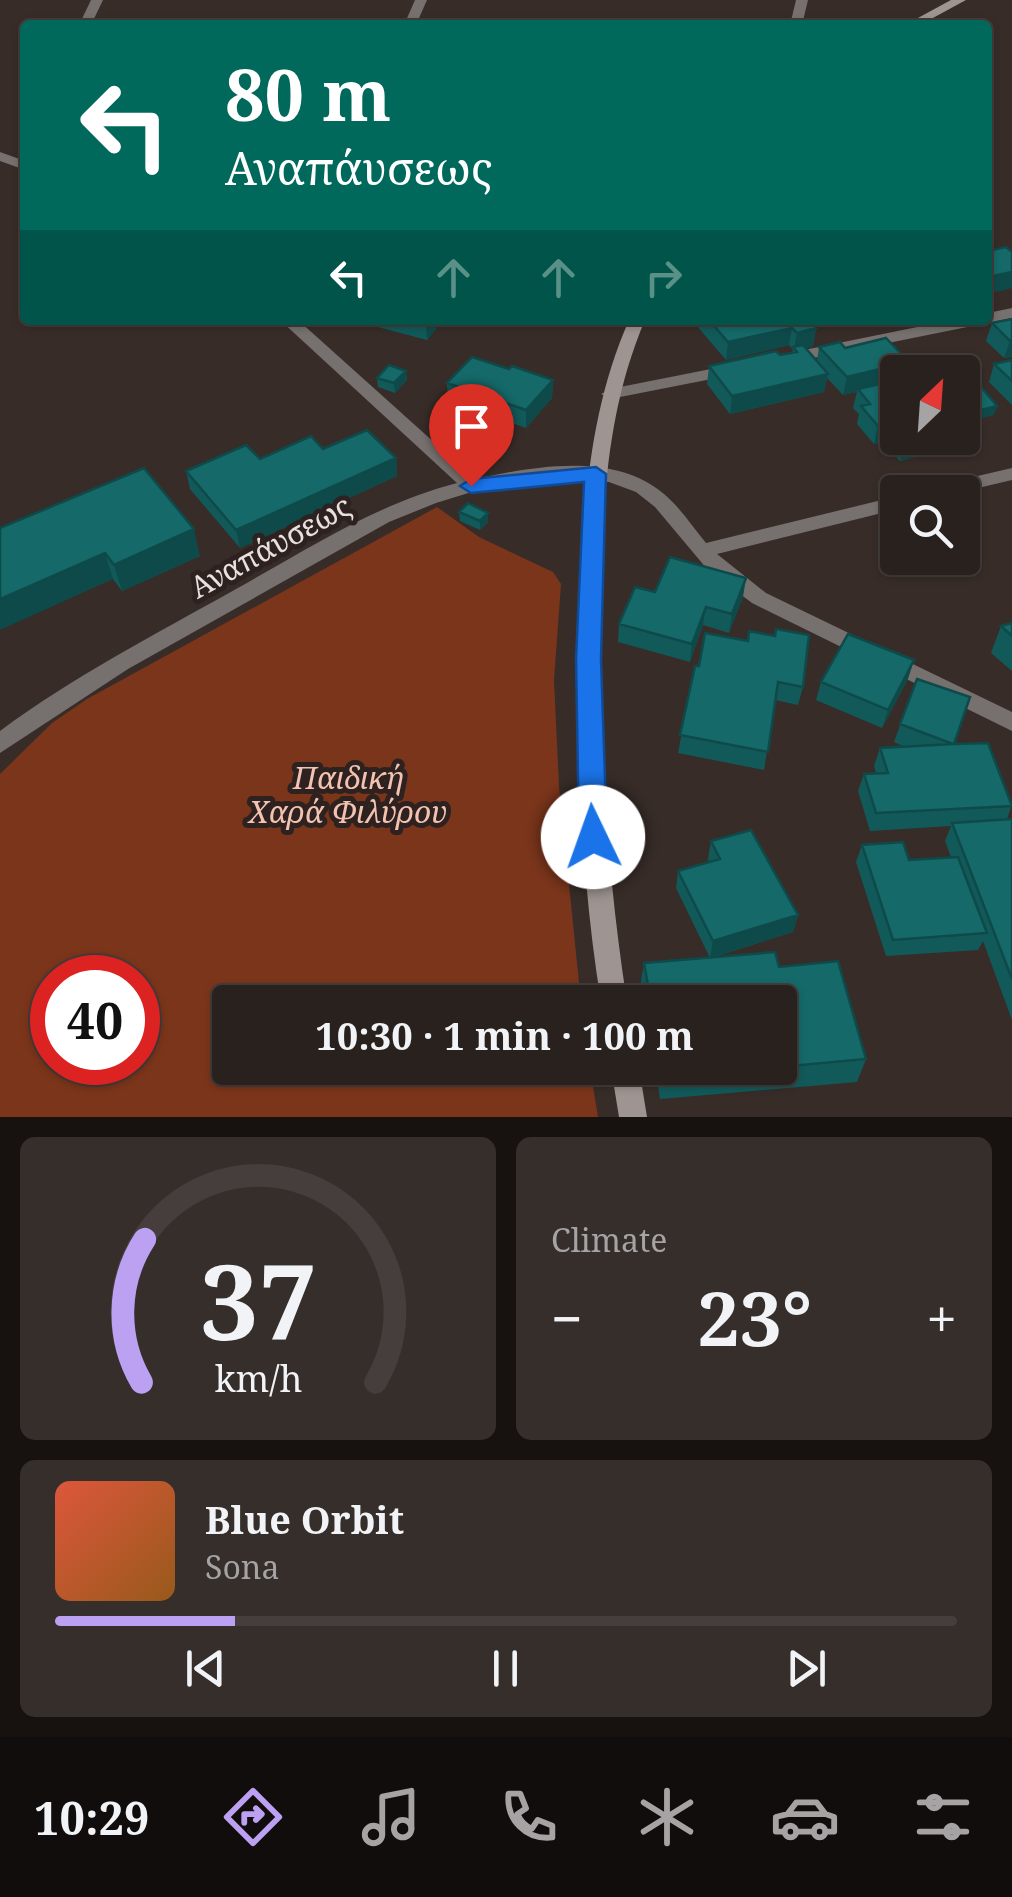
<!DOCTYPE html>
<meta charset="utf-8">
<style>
:root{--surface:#29211e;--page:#352e2b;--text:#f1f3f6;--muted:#a5a3a4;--line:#453e3c;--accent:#bca0f2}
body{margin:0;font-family:"Noto Serif",serif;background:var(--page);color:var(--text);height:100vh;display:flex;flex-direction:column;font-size:38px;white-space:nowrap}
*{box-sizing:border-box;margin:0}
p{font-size:32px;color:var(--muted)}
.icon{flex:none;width:55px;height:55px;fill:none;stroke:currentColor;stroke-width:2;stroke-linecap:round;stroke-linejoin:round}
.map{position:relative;height:1117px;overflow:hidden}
.side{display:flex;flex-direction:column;gap:20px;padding:20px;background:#171210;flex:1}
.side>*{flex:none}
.top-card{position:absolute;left:20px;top:20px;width:972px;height:305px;border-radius:10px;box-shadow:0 2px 8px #0004,0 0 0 2px var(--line);background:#00695c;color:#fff;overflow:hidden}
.needle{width:65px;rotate:25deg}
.fabs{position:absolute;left:880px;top:355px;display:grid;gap:20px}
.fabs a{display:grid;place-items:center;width:100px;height:100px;border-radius:10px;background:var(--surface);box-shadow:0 2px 8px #0004,0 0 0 2px var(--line);font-size:50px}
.speed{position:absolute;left:30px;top:955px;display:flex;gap:20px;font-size:50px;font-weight:700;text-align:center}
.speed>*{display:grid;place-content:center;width:130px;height:130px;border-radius:50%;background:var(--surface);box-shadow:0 2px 8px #0004,0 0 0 2px var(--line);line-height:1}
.speed .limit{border:15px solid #d22;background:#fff;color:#111}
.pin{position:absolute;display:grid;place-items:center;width:85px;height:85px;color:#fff;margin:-102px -42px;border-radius:50% 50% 50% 0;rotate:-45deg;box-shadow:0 0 10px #0007}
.pin .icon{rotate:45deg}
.me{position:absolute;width:110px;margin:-55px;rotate:357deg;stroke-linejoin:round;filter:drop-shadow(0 0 8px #0008)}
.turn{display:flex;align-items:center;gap:35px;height:210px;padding:0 40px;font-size:45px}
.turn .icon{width:130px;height:130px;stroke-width:2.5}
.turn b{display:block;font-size:70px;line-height:85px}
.lanes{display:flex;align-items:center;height:95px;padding:0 40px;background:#0003;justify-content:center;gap:50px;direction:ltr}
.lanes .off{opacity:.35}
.big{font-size:75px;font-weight:700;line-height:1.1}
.side .card{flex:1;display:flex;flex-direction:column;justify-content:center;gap:15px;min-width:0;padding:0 35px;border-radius:15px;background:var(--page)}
.side .dial{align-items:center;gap:0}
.dial svg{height:260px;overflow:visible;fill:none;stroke:var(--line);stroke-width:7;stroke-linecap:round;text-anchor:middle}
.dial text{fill:var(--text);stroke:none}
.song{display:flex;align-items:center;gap:30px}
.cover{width:120px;height:120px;border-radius:15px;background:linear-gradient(135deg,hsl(10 70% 55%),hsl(30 70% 35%))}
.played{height:10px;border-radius:5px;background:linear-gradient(90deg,var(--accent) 20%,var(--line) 20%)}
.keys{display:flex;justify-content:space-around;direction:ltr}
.heat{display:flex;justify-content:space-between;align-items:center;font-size:55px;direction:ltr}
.side .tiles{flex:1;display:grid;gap:20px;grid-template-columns:1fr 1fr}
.card:last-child{grid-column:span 2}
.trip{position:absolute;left:212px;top:985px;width:585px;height:100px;border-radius:10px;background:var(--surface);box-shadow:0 2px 8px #0004,0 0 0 2px var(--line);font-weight:700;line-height:100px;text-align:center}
.menu{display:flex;height:160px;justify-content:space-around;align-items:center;background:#100d0c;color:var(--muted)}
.menu .icon{width:70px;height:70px}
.menu .selected{color:var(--accent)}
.menu b{font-size:45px;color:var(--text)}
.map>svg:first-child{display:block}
</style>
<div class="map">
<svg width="1012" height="1117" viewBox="0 0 1012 1117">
<rect width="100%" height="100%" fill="#372c28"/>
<path fill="#7b351b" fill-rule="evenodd" d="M 437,507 L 479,537 L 553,572 L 561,584 L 554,680 L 559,786 L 581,1002 L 230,1002 L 230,1068 L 590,1068 L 598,1117 L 0,1117 L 0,774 L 52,723 L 87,699 ZM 52,978 L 138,978 L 138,1062 L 52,1062 Z"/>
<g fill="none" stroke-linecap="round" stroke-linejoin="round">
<path fill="#76706e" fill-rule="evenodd" d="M 91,0 L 103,0 L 91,25 L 79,25 Z
M 415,0 L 427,0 L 416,25 L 404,25 Z
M 796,0 L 808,0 L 802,25 L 790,25 Z
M 0,152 L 25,161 L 25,170 L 0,161 Z
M 1012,308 L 1012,318 L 784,364 L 775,359 L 784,354 L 952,320 L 988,320 L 988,313 Z
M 280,320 L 298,320 L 475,479 C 531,467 609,452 659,490 C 678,504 691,525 706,543 L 898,496 L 898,509 L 717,554 L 766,593 L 1012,712 L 1012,731 L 752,603 L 707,569 L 655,507 L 636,492 L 609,482 L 557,479 L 475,491 L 436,503 L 389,522 L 128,669 L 0,753 L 0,731 C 74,676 156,634 236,589 C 308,549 376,504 457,483 Z
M 731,365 L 740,370 L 737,374 L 610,399 L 601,394 L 610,389 Z
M 1012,468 L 1012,480 L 961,492 L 927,492 L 930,487 Z"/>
<path fill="#9e9592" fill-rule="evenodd" d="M 951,0 L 966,0 L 920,25 L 905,25 Z
M 629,320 L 645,320 C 605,414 602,512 601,613 C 599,744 607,873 627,1002 L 601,1002 C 581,878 576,751 580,624 C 583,519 586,418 629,320 Z
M 611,1068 L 639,1068 L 647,1117 L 619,1117 Z"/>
</g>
<path fill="#125a5a" d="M 1012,319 L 1012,357 L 1004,358 L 986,341 L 992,323 Z
M 351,320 L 443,320 L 427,340 Z
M 571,320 L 595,320 L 592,325 Z
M 697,320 L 809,320 L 816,328 L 813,346 L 806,348 L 817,361 L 819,347 L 845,348 L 909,362 L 906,372 L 898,372 L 898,438 L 953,438 L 950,448 L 900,461 L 883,442 L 874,444 L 857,424 L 859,414 L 853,408 L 857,392 L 843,395 L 827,378 L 824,392 L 730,414 L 707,384 L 709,366 L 780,355 L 792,353 L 793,350 L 789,345 L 726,360 L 697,326 Z
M 1012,360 L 1012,405 L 989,382 L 994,364 Z
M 509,369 L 553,380 L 552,398 L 526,428 L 448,401 L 447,383 Z
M 406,371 L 407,380 L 395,393 L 378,387 L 377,378 Z
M 396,458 L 397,476 L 240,548 L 190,489 L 186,471 L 260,459 Z
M 459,512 L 488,522 L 480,530 L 460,521 Z
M 0,528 L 200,556 L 122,591 L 113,579 Z
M 655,592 L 743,597 L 729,633 L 703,625 L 690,662 L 618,642 L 619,624 Z
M 1012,623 L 1012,671 L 991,653 L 1001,626 Z
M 695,666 L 803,687 L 798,705 L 775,700 L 764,770 L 678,753 Z
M 908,679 L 882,728 L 816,700 L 821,682 Z
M 917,679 L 954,744 L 1012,804 L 1007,819 L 1012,819 L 1012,1020 L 983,941 L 978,950 L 886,956 L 856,862 L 862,845 L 909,860 L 951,857 L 945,841 L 951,826 L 870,831 L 858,791 L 864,774 L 876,773 L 874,766 L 880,748 L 905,747 L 894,742 Z
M 711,841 L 798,915 L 793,932 L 711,958 L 779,967 L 866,1059 L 857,1082 L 660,1099 L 655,1068 L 780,1068 L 780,1002 L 643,1002 L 640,987 L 644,963 L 710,958 L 676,888 L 678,871 L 709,862 L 708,859 Z"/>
<path fill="#0f4a4a" d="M 1012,269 L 1012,288 L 988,294 L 988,277 Z
M 428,320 L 443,320 L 427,340 L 426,322 Z
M 857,320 L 884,320 L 856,325 Z
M 792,328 L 789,345 L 726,360 L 728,342 Z
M 816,328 L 813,346 L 796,350 L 794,348 L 797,333 Z
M 1012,340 L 1012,357 L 1004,358 L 1010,341 Z
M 909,362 L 906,372 L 898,372 L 898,381 L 858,389 L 857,392 L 843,395 L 847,377 Z
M 406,371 L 407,380 L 395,393 L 394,383 Z
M 828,374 L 824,392 L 730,414 L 732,396 Z
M 553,380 L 552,398 L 526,428 L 526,410 Z
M 997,406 L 994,415 L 962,424 L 962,415 Z
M 888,424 L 883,442 L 874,444 L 878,426 Z
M 926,438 L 953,438 L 950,448 L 900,461 L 904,443 Z
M 396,458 L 397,476 L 240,548 L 236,530 Z
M 488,513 L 488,522 L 480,530 L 480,521 Z
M 194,529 L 200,556 L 122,591 L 114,565 Z
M 105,553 L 113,579 L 0,630 L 0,599 Z
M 746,578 L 743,597 L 729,633 L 732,614 Z
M 706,607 L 703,625 L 690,662 L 692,644 Z
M 914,660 L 908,679 L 882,728 L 888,710 Z
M 798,915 L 793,932 L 710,958 L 713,941 Z"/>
<path fill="#156969" stroke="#0f4a4a" stroke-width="2.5" d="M 1006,247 L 1012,252 L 1012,272 L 988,277 L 988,251 Z
M 1012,319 L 1012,340 L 1010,341 L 992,323 Z
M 709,320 L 809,320 L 816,328 L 797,333 L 792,328 L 728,342 Z
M 886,338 L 909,362 L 847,377 L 819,347 L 840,342 L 845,348 Z
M 803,345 L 828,374 L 732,396 L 709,366 L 776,351 L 780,355 L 797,352 L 793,347 Z
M 472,357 L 509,369 L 512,366 L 553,380 L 526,410 L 447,383 Z
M 1012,360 L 1012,381 L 994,364 Z
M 389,365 L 406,371 L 394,383 L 377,378 Z
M 971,375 L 997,406 L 962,415 L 962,377 Z
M 898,380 L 898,435 L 888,424 L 878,426 L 861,406 L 870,404 L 858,389 Z
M 367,430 L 396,458 L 236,530 L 186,471 L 246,445 L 260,459 L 311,436 L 323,449 Z
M 900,438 L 926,438 L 904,443 Z
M 144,468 L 194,529 L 114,565 L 105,553 L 0,599 L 0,528 Z
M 468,503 L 488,513 L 480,521 L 459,512 Z
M 670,557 L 746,578 L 732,614 L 706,607 L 692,644 L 619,624 L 635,587 L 655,592 Z
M 1012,623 L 1012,636 L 1001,626 Z
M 776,629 L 809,635 L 803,687 L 778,682 L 768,752 L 680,735 L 695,666 L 699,666 L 705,633 L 748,641 L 749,631 L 775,636 Z
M 848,634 L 914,660 L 888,710 L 821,682 Z
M 917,679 L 970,697 L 954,744 L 988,743 L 1012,806 L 876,813 L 864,774 L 888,773 L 880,748 L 953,744 L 900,724 Z
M 1012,819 L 1012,979 L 952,823 Z
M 751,830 L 798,915 L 713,941 L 678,871 L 720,859 L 711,841 Z
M 903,842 L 909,860 L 958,857 L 987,933 L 893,940 L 862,845 Z
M 775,952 L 779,967 L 838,961 L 866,1059 L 780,1067 L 780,1002 L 651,1002 L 644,963 Z
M 663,1068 L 773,1068 L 665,1077 Z"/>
<path fill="#1a73e8" stroke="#114b97" stroke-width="2.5" d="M 596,467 L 606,474 L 601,659 L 607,837 L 603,846 L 593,849 L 583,846 L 579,837 L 576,659 L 584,482 L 471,493 L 460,486 L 471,479 Z"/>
<g text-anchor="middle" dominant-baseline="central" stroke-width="10" stroke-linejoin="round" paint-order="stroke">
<g font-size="30" fill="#e8e1de" stroke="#2d221f">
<text transform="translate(270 546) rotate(-29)">Αναπάυσεως</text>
</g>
<g font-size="30" font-style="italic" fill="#f4c2b1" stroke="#2d221f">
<text x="348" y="777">Παιδική<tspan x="348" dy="34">Χαρά Φιλύρου</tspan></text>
</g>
</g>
</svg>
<div class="fabs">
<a><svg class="needle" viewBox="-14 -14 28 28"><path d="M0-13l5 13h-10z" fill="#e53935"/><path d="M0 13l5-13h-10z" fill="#a5a3a4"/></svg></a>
<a><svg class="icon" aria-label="search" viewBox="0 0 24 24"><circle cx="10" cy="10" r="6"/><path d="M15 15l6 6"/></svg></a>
</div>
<div class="speed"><div class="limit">40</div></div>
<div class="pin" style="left:471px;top:486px;background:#d93025"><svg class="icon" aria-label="arrive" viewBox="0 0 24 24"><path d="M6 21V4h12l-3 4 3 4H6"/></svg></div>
<svg class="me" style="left:593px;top:837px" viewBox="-20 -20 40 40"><circle r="19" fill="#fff"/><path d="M0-13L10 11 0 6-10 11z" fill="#1a73e8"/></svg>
<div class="trip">10:30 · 1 min · 100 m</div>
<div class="top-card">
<div class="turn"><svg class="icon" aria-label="left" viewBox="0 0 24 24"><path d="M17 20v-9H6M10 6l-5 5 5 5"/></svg><div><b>80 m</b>Αναπάυσεως</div></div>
<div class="lanes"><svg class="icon" aria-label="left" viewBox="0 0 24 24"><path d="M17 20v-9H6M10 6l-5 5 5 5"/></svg><svg class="icon off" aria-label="ahead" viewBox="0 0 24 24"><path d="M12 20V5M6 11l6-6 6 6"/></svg><svg class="icon off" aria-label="ahead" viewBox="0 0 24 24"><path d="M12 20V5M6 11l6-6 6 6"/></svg><svg class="icon off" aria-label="right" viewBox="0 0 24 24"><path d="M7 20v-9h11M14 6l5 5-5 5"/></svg></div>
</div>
</div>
<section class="side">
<div class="tiles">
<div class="card dial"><svg viewBox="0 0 100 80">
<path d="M14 69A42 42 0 1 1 86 69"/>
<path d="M14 69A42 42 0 0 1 15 25" stroke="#bca0f2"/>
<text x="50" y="56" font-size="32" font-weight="700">37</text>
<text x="50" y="72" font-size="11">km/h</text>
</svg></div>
<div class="card"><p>Climate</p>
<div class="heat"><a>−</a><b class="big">23°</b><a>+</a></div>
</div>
<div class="card">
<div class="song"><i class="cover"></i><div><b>Blue Orbit</b><p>Sona</p></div></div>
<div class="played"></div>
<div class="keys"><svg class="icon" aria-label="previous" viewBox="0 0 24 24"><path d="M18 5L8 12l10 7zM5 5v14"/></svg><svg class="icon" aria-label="pause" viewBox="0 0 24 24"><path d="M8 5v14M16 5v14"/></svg><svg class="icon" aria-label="next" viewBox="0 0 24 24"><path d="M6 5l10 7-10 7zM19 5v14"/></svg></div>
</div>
</div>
</section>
<nav class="menu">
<b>10:29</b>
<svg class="icon selected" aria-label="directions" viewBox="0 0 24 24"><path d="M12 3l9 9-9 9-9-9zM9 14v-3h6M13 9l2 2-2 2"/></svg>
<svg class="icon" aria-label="music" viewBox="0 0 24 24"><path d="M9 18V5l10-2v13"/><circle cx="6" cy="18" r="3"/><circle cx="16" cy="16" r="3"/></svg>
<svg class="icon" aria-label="phone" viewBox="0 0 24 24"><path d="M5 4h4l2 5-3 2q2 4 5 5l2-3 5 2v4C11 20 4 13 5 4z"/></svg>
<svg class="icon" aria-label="climate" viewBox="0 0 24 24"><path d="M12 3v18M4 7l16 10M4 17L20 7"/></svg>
<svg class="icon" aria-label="car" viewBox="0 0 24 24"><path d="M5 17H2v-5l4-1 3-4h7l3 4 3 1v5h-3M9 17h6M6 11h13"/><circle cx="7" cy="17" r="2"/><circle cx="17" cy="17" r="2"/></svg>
<svg class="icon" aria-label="filters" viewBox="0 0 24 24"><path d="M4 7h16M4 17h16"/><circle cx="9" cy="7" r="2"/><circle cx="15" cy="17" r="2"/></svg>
</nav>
